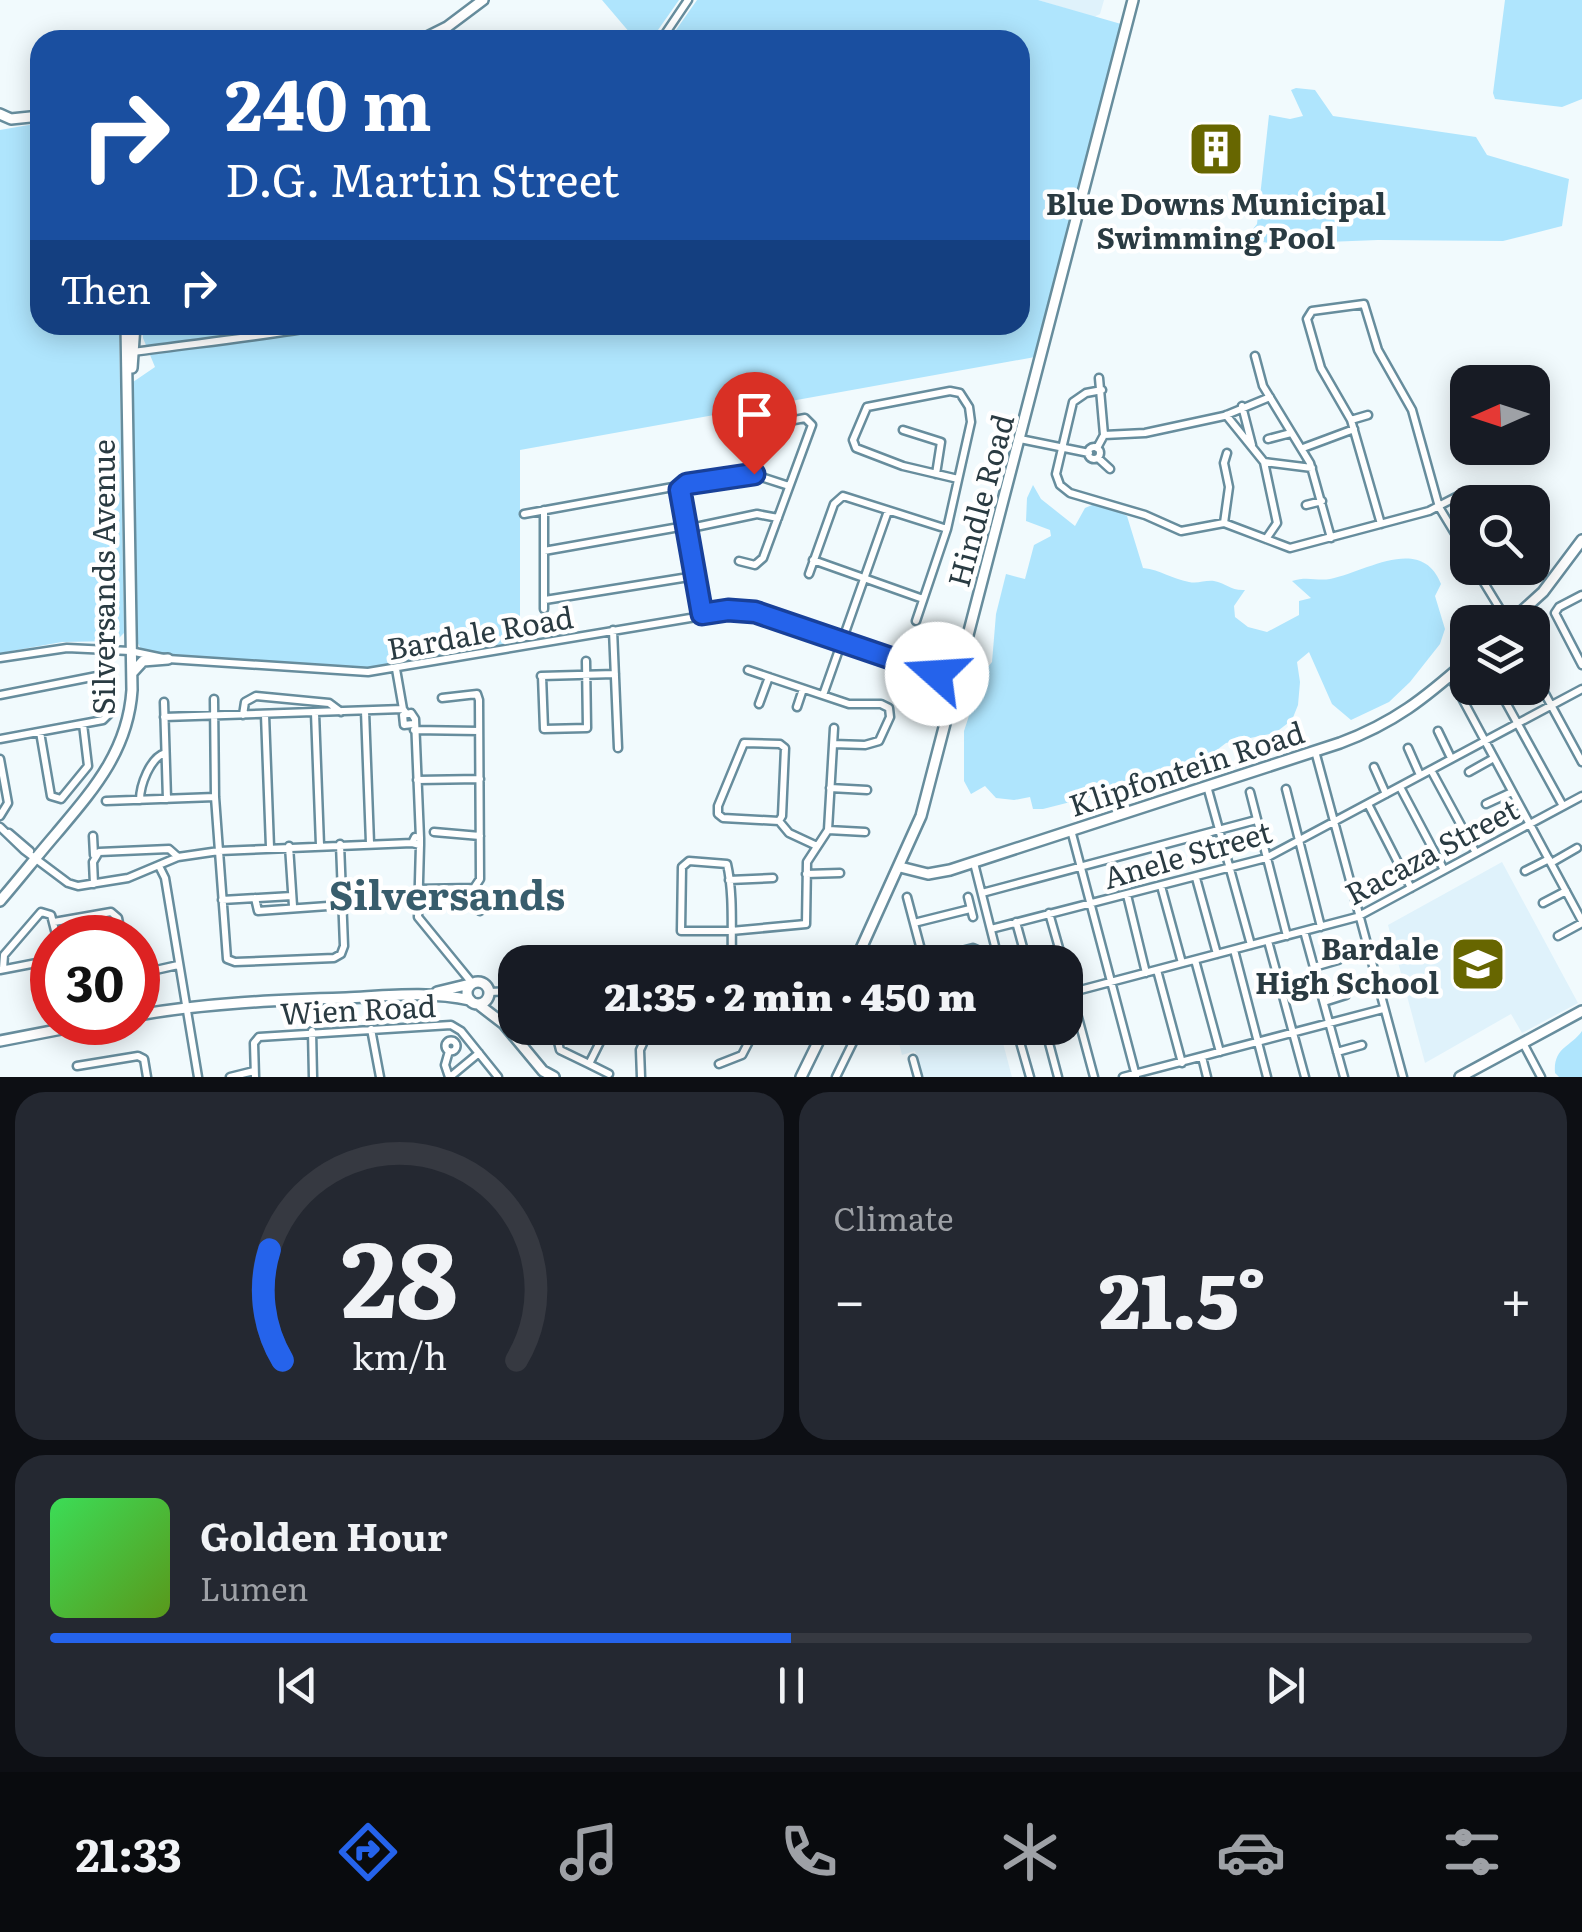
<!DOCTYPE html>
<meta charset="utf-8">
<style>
:root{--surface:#171b24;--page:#242831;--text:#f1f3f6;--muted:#9ea1a6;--line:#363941;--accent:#2563eb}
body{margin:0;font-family:Literata,serif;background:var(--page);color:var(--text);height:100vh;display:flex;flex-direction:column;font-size:38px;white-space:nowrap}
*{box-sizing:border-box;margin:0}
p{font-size:32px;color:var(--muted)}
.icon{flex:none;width:55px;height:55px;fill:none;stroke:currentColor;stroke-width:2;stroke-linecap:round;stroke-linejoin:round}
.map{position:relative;height:1077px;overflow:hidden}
.side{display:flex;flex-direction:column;gap:15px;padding:15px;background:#0d0f14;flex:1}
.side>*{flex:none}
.top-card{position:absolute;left:30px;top:30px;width:1000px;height:305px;border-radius:30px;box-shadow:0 5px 25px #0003;background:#1a4fa0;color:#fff;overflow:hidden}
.needle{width:65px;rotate:267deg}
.controls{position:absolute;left:1450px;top:365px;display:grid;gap:20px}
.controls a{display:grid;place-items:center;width:100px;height:100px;border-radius:20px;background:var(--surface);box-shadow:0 5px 25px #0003;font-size:50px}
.speed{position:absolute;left:30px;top:915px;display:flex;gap:20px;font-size:50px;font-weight:700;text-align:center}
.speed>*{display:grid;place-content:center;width:130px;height:130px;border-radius:50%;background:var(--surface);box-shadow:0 5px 25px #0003;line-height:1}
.speed .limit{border:15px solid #d22;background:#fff;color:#111}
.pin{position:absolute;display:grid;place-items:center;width:85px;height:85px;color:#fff;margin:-102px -42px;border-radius:50% 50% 50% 0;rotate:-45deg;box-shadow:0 0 10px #0007}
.pin .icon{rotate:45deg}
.me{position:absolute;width:110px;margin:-55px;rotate:289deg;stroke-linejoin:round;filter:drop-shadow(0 0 8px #0008)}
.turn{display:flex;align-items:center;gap:35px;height:210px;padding:0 30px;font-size:45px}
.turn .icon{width:130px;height:130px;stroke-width:2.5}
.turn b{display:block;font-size:70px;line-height:85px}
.then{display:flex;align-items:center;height:95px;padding:0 30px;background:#0003;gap:20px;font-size:38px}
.big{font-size:75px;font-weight:800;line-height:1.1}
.side .tile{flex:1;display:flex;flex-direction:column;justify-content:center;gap:15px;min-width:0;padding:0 35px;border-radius:30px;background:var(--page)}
.side .dial{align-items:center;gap:0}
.dial svg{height:260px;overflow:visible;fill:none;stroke:var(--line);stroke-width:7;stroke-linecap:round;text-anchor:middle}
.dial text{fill:var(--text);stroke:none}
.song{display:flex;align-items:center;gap:30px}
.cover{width:120px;height:120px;border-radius:15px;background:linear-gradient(135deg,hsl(130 70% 55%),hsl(90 70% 35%))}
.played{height:10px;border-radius:5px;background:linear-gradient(90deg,var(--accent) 50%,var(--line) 50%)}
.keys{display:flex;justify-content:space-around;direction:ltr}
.heat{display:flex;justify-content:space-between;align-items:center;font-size:55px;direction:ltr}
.side .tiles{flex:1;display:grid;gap:15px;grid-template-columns:1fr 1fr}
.tile:last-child{grid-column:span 2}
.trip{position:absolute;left:498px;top:945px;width:585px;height:100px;border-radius:30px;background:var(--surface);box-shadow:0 5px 25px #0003;font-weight:800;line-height:100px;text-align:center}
.tabs{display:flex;height:160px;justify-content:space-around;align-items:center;background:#090b0e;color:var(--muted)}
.tabs .icon{width:70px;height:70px}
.tabs .active{color:var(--accent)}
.tabs b{font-size:45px;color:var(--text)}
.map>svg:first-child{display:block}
</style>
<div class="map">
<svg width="1582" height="1077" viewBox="0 0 1582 1077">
<rect width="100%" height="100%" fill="#f1fafd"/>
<path fill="#dff2fb" d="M 1038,0 L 1104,0 L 1100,14 L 1094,17 Z
M 1502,862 L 1578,1003 L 1522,1033 L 1511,1014 L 1425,1063 L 1388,925 Z
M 895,1028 L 999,1028 L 1012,1077 L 922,1077 L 915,1051 L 902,1055 Z"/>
<path fill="#afe5fd" d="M 602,0 L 679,0 L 651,40 L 636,40 Z
M 697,0 L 1038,0 L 1121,24 L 1035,357 L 520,450 L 520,643 L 388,667 L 352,668 L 172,655 L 141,649 L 134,636 L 133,382 L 155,367 L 143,338 L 142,325 L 1020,325 L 1020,40 L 669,40 Z
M 1505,0 L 1582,0 L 1582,99 L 1562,107 L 1495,99 L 1493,93 Z
M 1296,88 L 1315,90 L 1333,116 L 1476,137 L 1487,155 L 1569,179 L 1562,226 L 1503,241 L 1378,240 L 1275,244 L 1245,239 L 1257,224 L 1269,115 L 1290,119 L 1303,116 L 1291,90 Z
M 40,123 L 40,325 L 119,325 L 124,633 L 116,641 L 62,642 L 0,653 L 0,130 Z
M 1033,485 L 1041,499 L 1075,526 L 1085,508 L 1099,502 L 1127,516 L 1143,568 C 1161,570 1172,579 1189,582 C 1198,584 1205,580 1214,581 C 1226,583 1231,591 1245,590 L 1234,606 L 1235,617 L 1248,627 L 1267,632 L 1299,615 L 1299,601 L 1311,598 L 1292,581 C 1307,576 1316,581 1330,579 C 1366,572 1421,534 1441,584 L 1435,596 L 1445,629 L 1440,644 L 1410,682 L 1389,702 L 1351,720 L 1332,704 L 1309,652 L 1297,662 L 1300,682 L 1298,705 L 1292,720 L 1275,733 L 1226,743 L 1188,772 L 1043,809 L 1033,809 L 1030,797 L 1014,800 L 996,798 L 985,786 L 971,794 L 964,781 L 964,731 L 983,673 L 992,662 L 996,614 L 1006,574 L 1025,579 L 1034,545 L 1051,536 L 1050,530 L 1026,521 L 1027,498 Z
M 1582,1031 L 1582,1077 L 1559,1077 L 1555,1073 C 1553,1047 1571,1047 1582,1031 Z"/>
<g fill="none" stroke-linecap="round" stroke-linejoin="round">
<g stroke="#678d9d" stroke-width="11">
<path id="minor" d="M 661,40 L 688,0
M 133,352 C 197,343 261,337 325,325
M 1255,356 L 1263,386 L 1310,463 L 1331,538
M 1102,390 L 1086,393 L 1073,402 L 1056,474 L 1060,485 L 1070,493 L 1145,515 L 1181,531 L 1224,523 L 1290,548 L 1429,511 L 1464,493
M 1242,406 L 1252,445
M 1226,415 L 1264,462 L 1277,523 L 1266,539
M 1351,420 L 1368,415
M 903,430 L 941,442 L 936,474
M 1104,435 L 1145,433 L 1224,416 L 1270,397
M 1020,439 L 1089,453
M 1268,439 L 1291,433
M1088 453a6 6 0 1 1 12 0a6 6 0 1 1-12 0Z
M 1097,448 L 1104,435 L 1099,378
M 1303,448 L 1354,429
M 1098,458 L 1110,469
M 1264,462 L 1312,468
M 1306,505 L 1322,501
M 544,510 L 544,609
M 524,514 L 684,485
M 1224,523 L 1229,487 L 1224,463 L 1227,453
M 1381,524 L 1351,420 L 1321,368 L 1307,319 L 1312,311 L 1364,304 L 1378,350 L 1412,410 L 1439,507 L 1468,555
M 686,529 L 757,514 L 778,518
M 947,529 L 971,422 L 969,407 L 960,393 L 950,391 L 867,407 L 853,440 L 856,448 L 903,466 L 958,479
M 544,551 L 685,526
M 813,560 L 923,599
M 739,561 L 755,565 L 763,558 L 812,425 L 805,418 L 773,424
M 1475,568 L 1508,622
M 809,574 L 834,504 L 843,496 L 947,529 L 916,621
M 1582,595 L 1559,607 L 1555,613 L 1582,665
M 545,600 L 695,576
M 702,615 L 679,494 L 682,487 L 749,473 L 789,486
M 613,630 L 618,748
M 0,658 L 67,648 L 130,651 L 168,659 L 368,672 L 738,610 L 762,614 L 956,681
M 396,669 L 403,709
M 748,670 L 849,704 L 881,704 L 889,708 L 890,717 L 879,741 L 865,745 L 833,744
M 1532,670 L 1582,762
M 541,676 L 615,674
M 542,676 L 544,729 L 587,728 L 586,661
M 1450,676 L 1582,921
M 1498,688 L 1563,806
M 0,695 L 102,675 L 109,677 L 112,687 L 109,714 L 103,720 L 0,739
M 823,695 L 888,511
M 442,698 L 477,694 L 479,700 L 480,879 L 474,888 L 480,911
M 214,699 L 215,797 L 227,959 L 235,962 L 334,958 L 341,954 L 344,946 L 340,844
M 164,702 L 167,799
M 759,704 L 769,677
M 797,707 L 803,689
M 365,711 L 370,843
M 315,713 L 320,845
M 243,715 L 245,702 L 256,696 L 329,703 L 341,712
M 265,715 L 270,847
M 164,717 L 403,709 L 406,713
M 413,724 L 404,725 L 403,715 L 411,713 L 415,719 L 420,838
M 414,730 L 479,731
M 1438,731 L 1451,758
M 40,732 L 51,796 L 61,799 L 88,766 L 83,724
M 1408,748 L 1420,775
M 1315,751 L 1403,1077
M 0,759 L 8,803 L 0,816
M 1374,767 L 1386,794
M 1431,770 L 1476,853
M 1469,772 L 1494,758
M 417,780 L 480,779
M 1207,786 L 1251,945
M 1400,787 L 1444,870
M 830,788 L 867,790
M 1286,789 L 1321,927
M 1250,792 L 1287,936
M 140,800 C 140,785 150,758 165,753
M 106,801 L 215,797
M 1368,804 L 1411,888
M 1486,804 L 1512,792
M 779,821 L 782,816 L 785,748 L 780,744 L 744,743 L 718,806 L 718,814 L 723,818 L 779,821 L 789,833 L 817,846
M 0,827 L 24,850 L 68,883 L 78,886 L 128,878 L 178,857 L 219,851 L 412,843
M 828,830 L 865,832
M 1071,830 L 1136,1076
M 434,832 L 480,836
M 9,833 L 30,851
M 93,836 L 94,855
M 415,837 L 420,838 L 420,845 L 412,843 Z
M 420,845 L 418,917 L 472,983
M 289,846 L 293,906
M 974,863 L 999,962
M 1551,863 L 1577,848
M 159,866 L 165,878 L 198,1077
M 1525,871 L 1549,859
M 806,874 L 840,873
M 1196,878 L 1217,954
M 729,880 L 773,878
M 94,884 L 93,862 L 99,852 L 169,849 L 178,857
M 1161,886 L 1182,963
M 418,889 L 474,888
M 982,893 L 1256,820
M 1127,895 L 1146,973
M 907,897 L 924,961
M 968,897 L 973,917
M 255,898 L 258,911 L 342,905
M 222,900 L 292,896
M 1543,903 L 1566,891
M 1049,913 L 1063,962
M 54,922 L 111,912 L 118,918 L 122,938
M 1016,922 L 1027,962
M 914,923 L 970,909
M 991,929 L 1266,858 L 1582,689
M 1304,931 L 1344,1077
M 1558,936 L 1582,923
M 1268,941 L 1305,1077
M 1234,950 L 1267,1077
M 1195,960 L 1220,1052
M 732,962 C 731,931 734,895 727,864 L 689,861 L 682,867 L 681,931 L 731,931 L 806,924 L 807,862 L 828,830 L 834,728
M 919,962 L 973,948 L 980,951 L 985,960
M 1314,967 L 1338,960
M 3,969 L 4,955 L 41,912 L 51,915 L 57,938
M 1065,969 L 1094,1077
M 0,970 L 52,960
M 1157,970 L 1182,1063
M 138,974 L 178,965
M 488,992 L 515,991
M 1065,994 L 1357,917 L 1582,796
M 1324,1002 L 1346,995
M 565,1028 L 558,1042 L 560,1050 L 589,1064 L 607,1028
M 1016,1028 L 1030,1077
M 1045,1028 L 1058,1077
M 371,1029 L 380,1077
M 312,1031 L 313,1077
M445.5 1046a5.5 5.5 0 1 1 11 0a5.5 5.5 0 1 1-11 0Z
M 1523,1043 L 1541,1077
M 1337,1052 L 1362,1045
M 1202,1057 L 1207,1077
M 913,1059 L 918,1077
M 589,1064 L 609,1074
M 719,1064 L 742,1055 L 756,1028
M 77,1066 L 138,1056 L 144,1059 L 147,1077
M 230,1077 L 254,1071
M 255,1077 L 254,1043 L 259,1037 L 451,1025 L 461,1031 L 498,1077
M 449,1077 L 445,1065 L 449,1051
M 450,1077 L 479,1053
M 641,1077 L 640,1050 L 650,1028
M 836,1077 L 860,1028
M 1123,1077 L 1383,1009"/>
</g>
<g stroke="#678d9d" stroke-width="14">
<path id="tertiary" d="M 132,368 L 135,325
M 1510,622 L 1543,592 L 1582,540
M 132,673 L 143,661 L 168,659
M 900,867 L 928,874 L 950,870 L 1340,743 C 1394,723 1425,698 1468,660
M 0,901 C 19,879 37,856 56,834 C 93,790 128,751 132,690 L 126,325
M467 993a11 11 0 1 1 22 0a11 11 0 1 1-22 0Z
M 437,992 L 470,984
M 478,1004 L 504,1024 L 543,1071 L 554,1077
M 138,1015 C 207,1003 276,1000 346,998 C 387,996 429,991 470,1000
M 0,1041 L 98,1022
M 1460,1077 L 1582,1011"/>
</g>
<g stroke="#678d9d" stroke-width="14">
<path id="secondary" d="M 421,40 L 447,27 L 483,0
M 0,114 L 11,119 L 40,116
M 855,962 L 921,816 L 1133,0
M 801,1077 L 825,1028"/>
</g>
<use href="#minor" stroke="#fff" stroke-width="6"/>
<use href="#tertiary" stroke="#fff" stroke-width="9"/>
<use href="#secondary" stroke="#fff" stroke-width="9"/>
</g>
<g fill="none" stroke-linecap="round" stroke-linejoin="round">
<g stroke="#184099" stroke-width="25">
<path id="route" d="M 754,474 L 687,484 L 680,490 L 702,614 L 728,610 L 755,612 L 937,674"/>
</g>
<use href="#route" stroke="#2563eb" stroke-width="18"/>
</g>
<defs>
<g id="building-square" transform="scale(2.875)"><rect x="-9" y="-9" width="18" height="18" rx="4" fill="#676600" stroke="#fff"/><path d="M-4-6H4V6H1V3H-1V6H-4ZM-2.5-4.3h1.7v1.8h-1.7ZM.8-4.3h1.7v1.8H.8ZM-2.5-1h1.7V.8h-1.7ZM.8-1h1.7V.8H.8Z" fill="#fff"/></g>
<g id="school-square" transform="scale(2.875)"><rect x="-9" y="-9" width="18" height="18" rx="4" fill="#676600" stroke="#fff"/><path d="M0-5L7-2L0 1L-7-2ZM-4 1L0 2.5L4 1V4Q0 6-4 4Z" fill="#fff"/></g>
</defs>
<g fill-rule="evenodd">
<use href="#building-square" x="1216" y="149"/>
<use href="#school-square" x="1478" y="964"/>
</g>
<g text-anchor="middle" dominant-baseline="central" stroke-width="9" stroke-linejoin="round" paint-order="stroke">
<g font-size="30" font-weight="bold" fill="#2a3b42" stroke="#fff">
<text x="1216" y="202">Blue Downs Municipal<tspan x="1216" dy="34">Swimming Pool</tspan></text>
<text x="1439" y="947" text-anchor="end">Bardale<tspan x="1439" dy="34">High School</tspan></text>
</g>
<g font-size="30" fill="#2a3b42" stroke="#fff">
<text transform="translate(979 500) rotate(-75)">Hindle Road</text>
<text transform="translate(102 577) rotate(-90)">Silversands Avenue</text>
<text transform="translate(480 631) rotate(-10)">Bardale Road</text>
<text transform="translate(1186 767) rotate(-18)">Klipfontein Road</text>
<text transform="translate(1431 850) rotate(-28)">Racaza Street</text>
<text transform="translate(1187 853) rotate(-16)">Anele Street</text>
<text transform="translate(358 1008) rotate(-3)">Wien Road</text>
</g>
<g font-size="40" font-weight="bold" fill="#385d6c" stroke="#fff">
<text x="447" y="892">Silversands</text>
</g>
</g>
</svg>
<div class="controls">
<a><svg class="needle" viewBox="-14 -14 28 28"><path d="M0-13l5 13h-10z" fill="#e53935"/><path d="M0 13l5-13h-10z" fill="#9ea1a6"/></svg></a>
<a><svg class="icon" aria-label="search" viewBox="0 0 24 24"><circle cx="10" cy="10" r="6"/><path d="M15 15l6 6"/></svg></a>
<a><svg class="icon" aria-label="layers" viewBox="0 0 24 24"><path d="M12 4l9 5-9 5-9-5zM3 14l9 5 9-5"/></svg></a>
</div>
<div class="speed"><div class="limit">30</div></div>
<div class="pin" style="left:754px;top:474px;background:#d93025"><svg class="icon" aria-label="arrive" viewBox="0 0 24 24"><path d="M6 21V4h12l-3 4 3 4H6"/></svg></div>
<svg class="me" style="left:937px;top:674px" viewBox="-20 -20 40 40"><circle r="19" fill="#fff"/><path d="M0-13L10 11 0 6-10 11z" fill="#2563eb"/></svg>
<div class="trip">21:35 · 2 min · 450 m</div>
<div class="top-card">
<div class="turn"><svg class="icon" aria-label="right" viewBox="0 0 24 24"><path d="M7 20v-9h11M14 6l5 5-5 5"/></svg><div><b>240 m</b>D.G. Martin Street</div></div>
<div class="then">Then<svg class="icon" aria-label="right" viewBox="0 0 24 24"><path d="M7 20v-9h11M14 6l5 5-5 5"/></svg></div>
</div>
</div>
<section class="side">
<div class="tiles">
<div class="tile dial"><svg viewBox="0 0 100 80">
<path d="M14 69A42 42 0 1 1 86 69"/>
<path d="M14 69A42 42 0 0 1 10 35" stroke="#2563eb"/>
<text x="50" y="56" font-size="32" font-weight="700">28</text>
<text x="50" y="72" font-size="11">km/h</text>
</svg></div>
<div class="tile"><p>Climate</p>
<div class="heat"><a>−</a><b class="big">21.5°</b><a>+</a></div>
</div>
<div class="tile">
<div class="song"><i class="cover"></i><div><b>Golden Hour</b><p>Lumen</p></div></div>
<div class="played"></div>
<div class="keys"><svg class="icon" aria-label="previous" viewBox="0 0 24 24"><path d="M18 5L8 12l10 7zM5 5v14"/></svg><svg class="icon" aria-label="pause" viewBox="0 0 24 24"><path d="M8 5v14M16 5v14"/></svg><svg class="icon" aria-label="next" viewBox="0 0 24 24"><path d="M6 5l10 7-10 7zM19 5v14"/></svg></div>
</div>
</div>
</section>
<nav class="tabs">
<b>21:33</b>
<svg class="icon active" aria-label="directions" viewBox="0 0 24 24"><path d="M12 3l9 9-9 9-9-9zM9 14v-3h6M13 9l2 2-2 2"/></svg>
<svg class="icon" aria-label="music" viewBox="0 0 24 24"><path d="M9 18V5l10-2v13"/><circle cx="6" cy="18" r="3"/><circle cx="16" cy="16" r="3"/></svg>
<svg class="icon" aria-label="phone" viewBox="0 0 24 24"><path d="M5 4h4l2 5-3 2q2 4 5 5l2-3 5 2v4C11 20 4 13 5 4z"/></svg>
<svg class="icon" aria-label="climate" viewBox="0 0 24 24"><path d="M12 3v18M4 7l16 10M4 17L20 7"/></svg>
<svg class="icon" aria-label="car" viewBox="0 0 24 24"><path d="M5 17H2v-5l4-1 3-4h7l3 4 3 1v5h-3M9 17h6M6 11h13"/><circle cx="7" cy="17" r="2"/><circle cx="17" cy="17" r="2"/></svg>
<svg class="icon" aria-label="filters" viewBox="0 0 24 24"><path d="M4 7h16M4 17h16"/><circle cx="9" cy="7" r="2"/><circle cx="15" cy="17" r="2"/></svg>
</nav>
